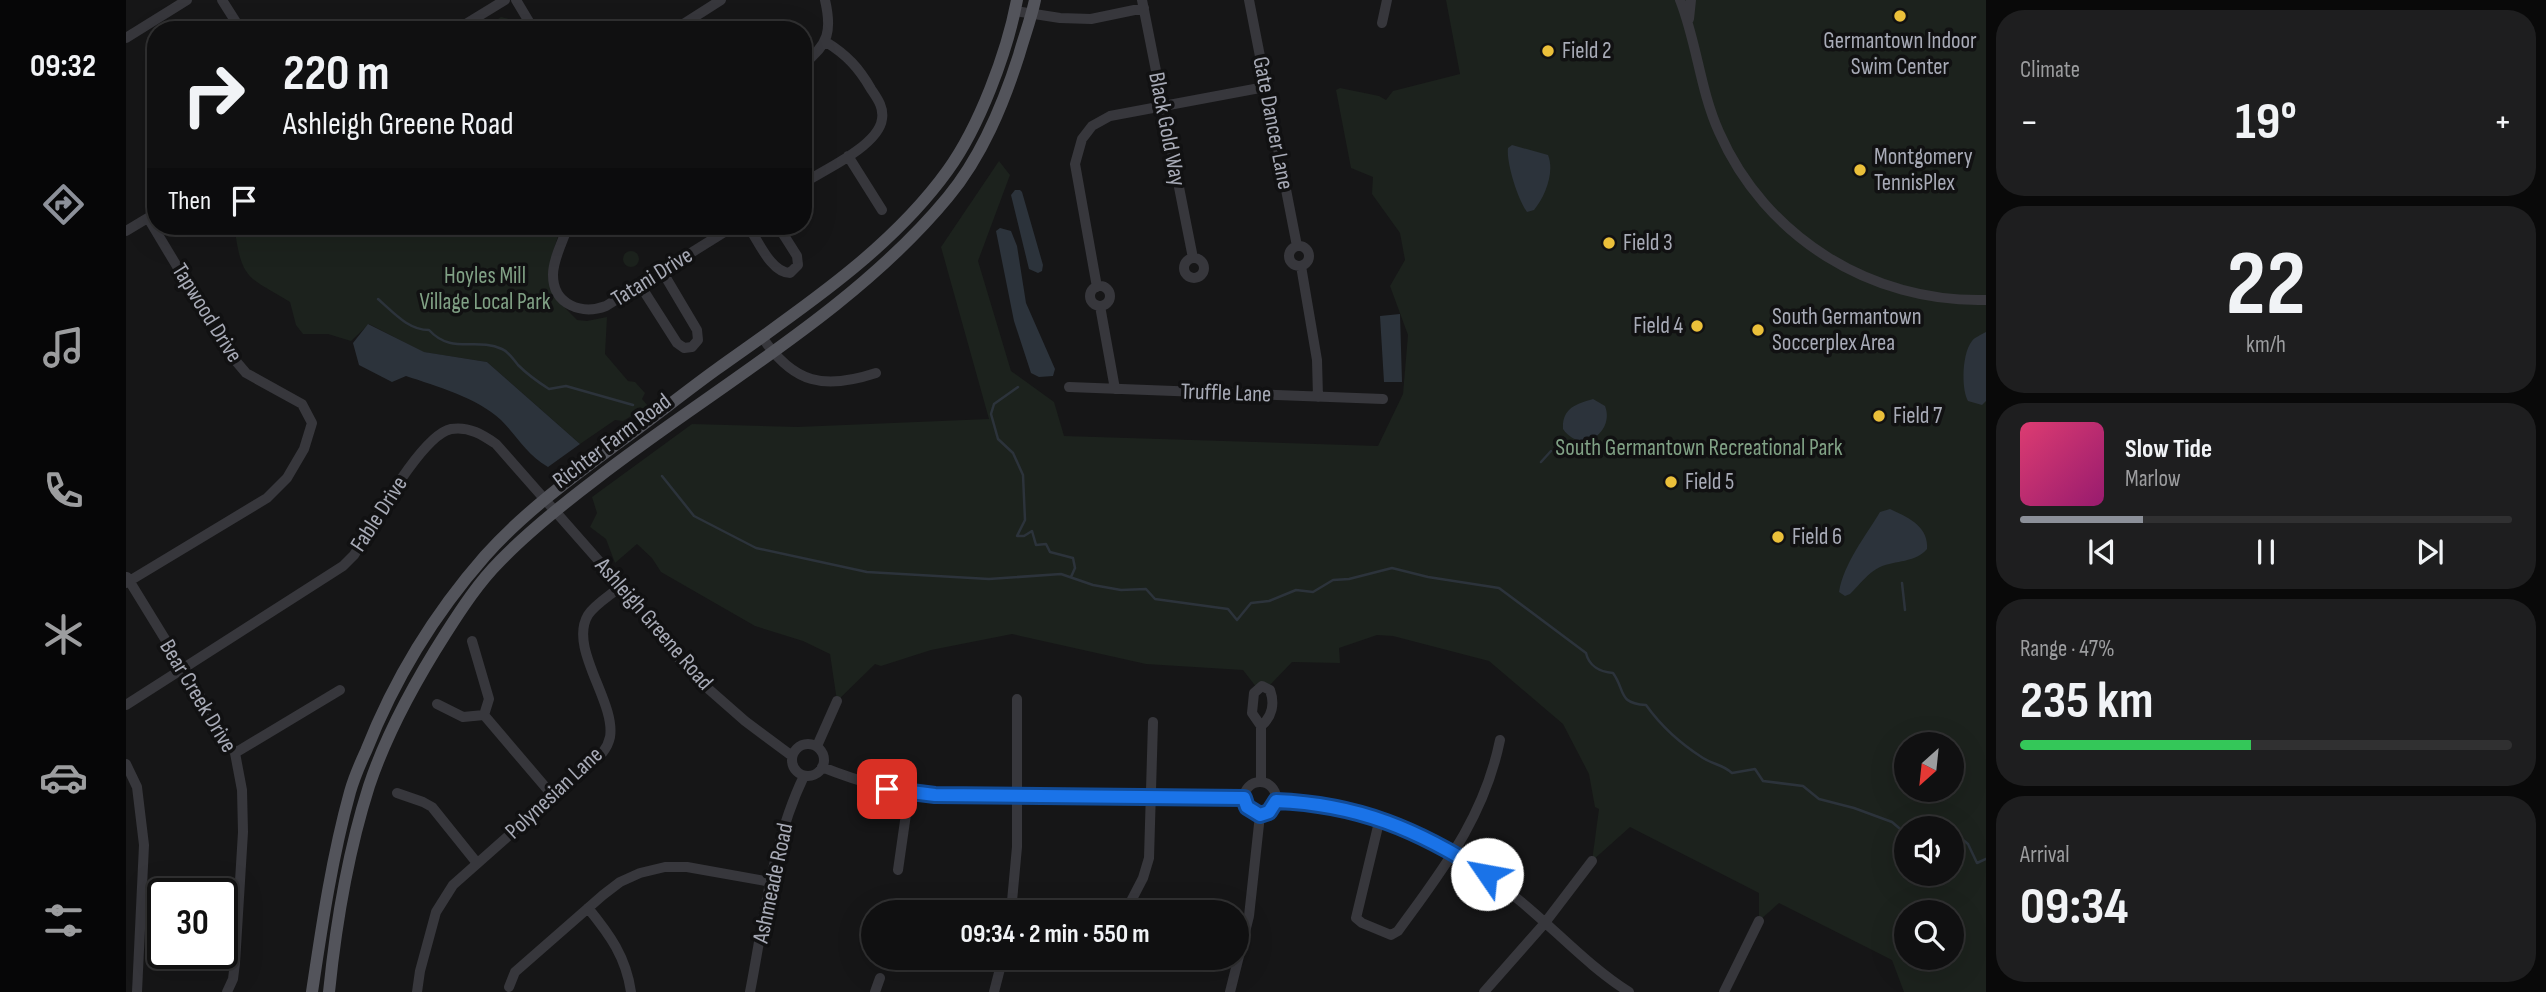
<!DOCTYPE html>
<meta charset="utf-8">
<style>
:root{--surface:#101011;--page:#1e1e1f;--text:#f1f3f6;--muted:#9c9d9f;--line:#303031;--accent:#8c9099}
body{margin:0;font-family:"Sofia Sans Condensed",sans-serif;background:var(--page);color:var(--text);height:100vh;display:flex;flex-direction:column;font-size:26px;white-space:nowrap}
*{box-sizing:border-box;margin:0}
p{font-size:23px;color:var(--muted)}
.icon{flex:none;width:38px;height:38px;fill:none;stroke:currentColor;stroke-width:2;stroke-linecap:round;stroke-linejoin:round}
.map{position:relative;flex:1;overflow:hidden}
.drawer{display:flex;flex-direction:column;gap:10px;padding:10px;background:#090909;width:560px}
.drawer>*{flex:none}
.guide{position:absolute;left:21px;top:21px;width:665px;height:214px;border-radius:28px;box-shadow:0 7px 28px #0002,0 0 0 2px var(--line);background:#101011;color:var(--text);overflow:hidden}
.needle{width:46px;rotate:207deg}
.tools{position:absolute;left:1768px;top:732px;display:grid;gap:14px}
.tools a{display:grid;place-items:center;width:70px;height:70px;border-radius:50%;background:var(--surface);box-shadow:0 7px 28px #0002,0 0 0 2px var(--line);font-size:35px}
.speed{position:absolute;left:21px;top:878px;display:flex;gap:14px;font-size:35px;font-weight:700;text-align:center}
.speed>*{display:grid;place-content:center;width:91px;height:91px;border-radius:50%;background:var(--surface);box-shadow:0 7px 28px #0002,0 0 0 2px var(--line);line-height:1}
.speed .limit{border:4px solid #111;border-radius:10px;background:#fff;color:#111}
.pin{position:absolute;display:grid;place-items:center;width:60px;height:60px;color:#fff;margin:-30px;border-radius:14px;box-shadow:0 4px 10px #0006}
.me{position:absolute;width:77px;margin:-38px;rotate:303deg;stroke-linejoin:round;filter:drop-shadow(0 0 5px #0008)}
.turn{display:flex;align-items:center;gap:24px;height:147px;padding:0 21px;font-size:32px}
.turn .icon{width:91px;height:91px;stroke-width:2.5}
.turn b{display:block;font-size:49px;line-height:60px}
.then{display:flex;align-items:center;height:66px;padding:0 21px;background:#0003;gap:14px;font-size:26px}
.big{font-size:52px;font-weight:700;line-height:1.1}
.drawer .card{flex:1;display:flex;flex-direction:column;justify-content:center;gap:10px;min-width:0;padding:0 24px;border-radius:28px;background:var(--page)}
.drawer .dial{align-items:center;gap:0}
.dial b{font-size:91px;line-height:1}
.song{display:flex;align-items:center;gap:21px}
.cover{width:84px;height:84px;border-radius:10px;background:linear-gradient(135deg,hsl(340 70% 55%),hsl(320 70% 35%))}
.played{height:7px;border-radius:4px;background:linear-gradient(90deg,var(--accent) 25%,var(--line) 25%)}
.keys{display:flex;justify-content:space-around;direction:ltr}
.heat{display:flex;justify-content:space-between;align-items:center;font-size:38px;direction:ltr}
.charge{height:10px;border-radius:5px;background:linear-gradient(90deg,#34c759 47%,var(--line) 0)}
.trip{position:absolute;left:735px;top:900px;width:388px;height:70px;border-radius:35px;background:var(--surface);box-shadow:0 7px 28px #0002,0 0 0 2px var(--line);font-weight:700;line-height:70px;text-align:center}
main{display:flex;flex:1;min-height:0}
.dock{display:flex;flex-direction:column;width:126px;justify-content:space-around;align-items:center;background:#060607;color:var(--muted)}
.dock .icon{width:49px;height:49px}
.dock .on{color:var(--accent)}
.dock b{font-size:32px;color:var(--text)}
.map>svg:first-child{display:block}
</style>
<main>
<nav class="dock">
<b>09:32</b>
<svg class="icon on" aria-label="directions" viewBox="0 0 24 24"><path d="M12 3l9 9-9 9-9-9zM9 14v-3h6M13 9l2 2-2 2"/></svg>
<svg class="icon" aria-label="music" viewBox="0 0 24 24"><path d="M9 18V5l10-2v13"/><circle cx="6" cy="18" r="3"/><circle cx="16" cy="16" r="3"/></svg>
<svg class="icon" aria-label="phone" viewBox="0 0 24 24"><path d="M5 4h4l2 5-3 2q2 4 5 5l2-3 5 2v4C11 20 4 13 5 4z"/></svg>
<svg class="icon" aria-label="climate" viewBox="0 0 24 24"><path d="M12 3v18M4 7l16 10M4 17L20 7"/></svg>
<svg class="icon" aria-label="car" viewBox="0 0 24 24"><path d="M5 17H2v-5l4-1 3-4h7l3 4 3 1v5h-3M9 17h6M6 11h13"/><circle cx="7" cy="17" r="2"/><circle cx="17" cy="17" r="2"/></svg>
<svg class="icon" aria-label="filters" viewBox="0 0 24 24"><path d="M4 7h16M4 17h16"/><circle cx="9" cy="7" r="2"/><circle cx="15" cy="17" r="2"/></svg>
</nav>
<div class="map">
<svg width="1860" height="992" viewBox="0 0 1860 992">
<rect width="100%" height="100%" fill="#161617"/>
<path fill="#1c221d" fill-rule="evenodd" d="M 1320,0 L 1860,0 L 1860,992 L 1778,992 L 1766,960 L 1653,903 L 1633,921 L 1633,893 L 1504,827 L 1466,861 L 1473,809 L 1469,807 L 1463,774 L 1437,724 L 1363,661 L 1267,636 L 1251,635 L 1213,648 L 1214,663 L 1166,662 L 1141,688 L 1131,688 L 1117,670 L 1020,664 L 886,634 L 805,650 L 755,666 L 749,664 L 711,701 L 704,654 L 677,641 L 629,626 L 535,572 L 526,558 L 511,544 L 489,563 L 480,539 L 464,527 L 471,513 L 466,497 L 566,424 L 671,427 L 863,419 L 815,247 L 873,161 L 884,175 L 852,261 L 885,371 L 928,402 L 938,436 L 1252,446 L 1277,394 L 1282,335 L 1264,286 L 1279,260 L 1274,233 L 1246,194 L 1247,177 L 1225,168 L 1210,90 L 1214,88 L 1253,96 L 1260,100 L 1267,91 L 1334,74 ZM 1780,744 L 1825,744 L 1825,789 L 1780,789 ZM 1780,828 L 1825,828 L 1825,873 L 1780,873 ZM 1780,912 L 1825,912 L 1825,957 L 1780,957 Z
M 375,17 L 387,20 L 393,30 L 355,30 Z
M 114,226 L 435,226 L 424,262 L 428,297 L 451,320 L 461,321 L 481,317 L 479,354 L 502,381 L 509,382 L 519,393 L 516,399 L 522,406 L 497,421 L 489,420 L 454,444 L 361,362 L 297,352 L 243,324 L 225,341 L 202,334 L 177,334 L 170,325 L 164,302 C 123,277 116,281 109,231 Z
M497 259a8 8 0 1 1 16 0a8 8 0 1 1-16 0Z"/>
<path fill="#2c333b" d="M 1386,145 L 1422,155 C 1429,172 1419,197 1408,210 L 1401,212 C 1392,200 1380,162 1382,148 Z
M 889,190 L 894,190 L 896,192 L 917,265 L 916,271 L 912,273 L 903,269 L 885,195 Z
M 874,228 L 885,231 L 891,246 L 900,303 L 929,369 L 927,376 L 913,377 L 905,373 L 888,321 L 870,231 Z
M 1274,314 L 1276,382 L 1258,382 L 1254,316 Z
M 242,324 L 298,352 L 361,362 L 454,444 L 422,467 C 400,454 392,437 375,420 C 352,398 310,386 280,376 L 266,382 L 233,365 L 227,343 Z
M 1860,332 L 1860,401 L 1856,405 L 1842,401 C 1835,389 1836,353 1846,341 C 1849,337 1855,335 1860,332 Z
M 1467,399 L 1479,406 C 1489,431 1456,456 1437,429 C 1436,408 1450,404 1467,399 Z
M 1764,509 C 1781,517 1803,526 1801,549 C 1789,563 1770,560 1754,567 C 1743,572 1733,585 1724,594 L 1719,596 L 1713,592 C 1718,563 1739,537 1754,512 Z"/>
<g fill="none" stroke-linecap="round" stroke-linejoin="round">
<path stroke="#2c333b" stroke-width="2.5" d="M 252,299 C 267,312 282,330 303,330 C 326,355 350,337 376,349 C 383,352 387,359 392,365 C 401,374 412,382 423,389 L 440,386 L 507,405
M 892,387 L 868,404 L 865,414 L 872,439 L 887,453 L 897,475 L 899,520 L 891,536 L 898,536 L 906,531 L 910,545 L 920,544 L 924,552 L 947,558 L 949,568 L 945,577
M 1415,462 L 1425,451
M 536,476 L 568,516 L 630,548 L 741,572 L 863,579 L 935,574 L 967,585 L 995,590 L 1020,589 L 1029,599 L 1102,609 L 1111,620 L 1125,603 L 1143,601 L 1170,590 L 1187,592 L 1207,580 L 1223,579 L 1266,568 L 1302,577 L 1373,588 L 1460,653 C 1463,666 1474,672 1487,673 C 1500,691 1491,703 1520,705 C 1535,726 1555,744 1577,758 C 1588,765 1596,764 1606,773 L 1629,769 L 1637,781 L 1677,786 L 1693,799 L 1728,808 L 1766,822 L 1780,834
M 1776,583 L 1779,610
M 1825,840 L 1836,839 L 1842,844 L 1851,863 L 1860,859"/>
<path stroke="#37373c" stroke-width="10" d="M 96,0 L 115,30
M 390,0 L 408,30
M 1016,0 L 1067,258
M 1123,0 L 1171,246
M 1554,0 C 1571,43 1574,90 1593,132 C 1639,237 1745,303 1860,300
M 889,11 L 934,18 L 965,19 L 1018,8
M 1563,19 L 1565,0
M 1256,23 L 1261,0
M 330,30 L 379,0
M 548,30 L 595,0
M 0,38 L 61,0
M 677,64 C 703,45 706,30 699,0
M 722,156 L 756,210
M 677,183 C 699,170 753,145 756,119 C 758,107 751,98 745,89 C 733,68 721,55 700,42
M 442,226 C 437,241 427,259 427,275 C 427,305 456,315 480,306 L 608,226
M 622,226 C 632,240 645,273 664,273 L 672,265 L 671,256 L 652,226
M 0,231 L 30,213
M1163 256a10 10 0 1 1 20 0a10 10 0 1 1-20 0Z
M1058 268a10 10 0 1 1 20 0a10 10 0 1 1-20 0Z
M 1175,266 L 1191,360 L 1192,397
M 514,285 L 551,343 L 558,348 L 566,347 L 572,340 L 571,330 L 536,271
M964 296a10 10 0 1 1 20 0a10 10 0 1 1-20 0Z
M 971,287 L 949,164 L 956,139 L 966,126 L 984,116 L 1139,87
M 974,306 L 989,389
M 636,337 C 668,384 698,390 750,373
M 943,387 L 1257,399
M 1,577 L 109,753 L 116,790 L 117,832 L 109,963 L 107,979 L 101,992
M 0,583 L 141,498 L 161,478 L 178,449 L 186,423 L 176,404 L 120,373 L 103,353 L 22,218
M 346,641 L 363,699 L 358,715 L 427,796
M 311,704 L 337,717 L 358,715
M 0,705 L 217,566 L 228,555 C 246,527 295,435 325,429 C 343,426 357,435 370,444 L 495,586 L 547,652 L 578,685 L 619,721 L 666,756
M666 760a16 16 0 1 1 32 0a16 16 0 1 1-32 0Z
M 691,746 L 711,701
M 109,753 L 214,690
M 0,764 L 11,787 L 18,845 L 11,992
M 696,767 C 733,782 769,792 809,795 L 1118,798
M1118 798a16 16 0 1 1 32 0a16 16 0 1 1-32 0Z
M 1135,782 L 1135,726 C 1146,717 1149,704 1144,690 L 1136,686 L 1128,693 L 1126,713 L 1135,726
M 271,793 L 297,802 L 306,807 L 351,863
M 1150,801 C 1242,804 1322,841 1393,900 C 1430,930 1462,966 1503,992
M 1254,818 L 1230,918 L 1236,923 L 1265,935 L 1272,931 C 1317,869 1358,818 1374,740
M 772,870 L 783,793
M 1003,905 L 1017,878 L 1023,858 L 1027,722
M 462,908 C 484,935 500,957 505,992
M 885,912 L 891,847 L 891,699
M 383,987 L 389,972 L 477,895 L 494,882 L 514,873 L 539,867 L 561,867 L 645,882
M 291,992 L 294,971 L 310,912 L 327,885 L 477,752 C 480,748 483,742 484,737 C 490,702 442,648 462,615 C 469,604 485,595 495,586
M 624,992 C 638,920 646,842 678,776
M 749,992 L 754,978
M 868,992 L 877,957
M 1104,992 L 1123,916 L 1134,815
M 1358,992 L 1418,924 L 1466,861
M 1598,992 L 1633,921"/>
<path stroke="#53545b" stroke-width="12" d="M 186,992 C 196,925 206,857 224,792 C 228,778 234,764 240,751 C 268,680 309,613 359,556 C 398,512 448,476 495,441 C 527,418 559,392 591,369 C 672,311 764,251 822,170 C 853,127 881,53 891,0
M 203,992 C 210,923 222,852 243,786 C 261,732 290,680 320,633 C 336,608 353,582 374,561 C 403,531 437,504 470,479 C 586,389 729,310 822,197 C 856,156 877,105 893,55 C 898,37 905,19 909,0"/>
</g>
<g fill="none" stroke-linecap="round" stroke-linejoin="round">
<g stroke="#114b97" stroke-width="18">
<path id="route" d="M 761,789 L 809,795 L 1118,798 L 1121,807 L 1134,815 L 1143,812 L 1150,801 C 1232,804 1293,830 1361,874"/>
</g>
<use href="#route" stroke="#1a73e8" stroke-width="12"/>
</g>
<g fill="#ebc03a" stroke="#111112" stroke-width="2.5">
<circle cx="1774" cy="16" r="7"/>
<circle cx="1422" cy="51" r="7"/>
<circle cx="1734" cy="170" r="7"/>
<circle cx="1483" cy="243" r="7"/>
<circle cx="1571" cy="326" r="7"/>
<circle cx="1632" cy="330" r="7"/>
<circle cx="1753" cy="416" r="7"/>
<circle cx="1545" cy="482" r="7"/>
<circle cx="1652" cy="537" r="7"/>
</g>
<g text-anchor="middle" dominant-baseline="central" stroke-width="7" stroke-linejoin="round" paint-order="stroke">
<g font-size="23" fill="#a8abb7" stroke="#111112" text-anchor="start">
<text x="1774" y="41" text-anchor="middle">Germantown Indoor<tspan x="1774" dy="26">Swim Center</tspan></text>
<text x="1436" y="51">Field 2</text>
<text x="1748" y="157">Montgomery<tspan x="1748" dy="26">TennisPlex</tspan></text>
<text x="1497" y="243">Field 3</text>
<text x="1646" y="317">South Germantown<tspan x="1646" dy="26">Soccerplex Area</tspan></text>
<text x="1557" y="326" text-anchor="end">Field 4</text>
<text x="1767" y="416">Field 7</text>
<text x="1559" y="482">Field 5</text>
<text x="1666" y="537">Field 6</text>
</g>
<g font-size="23" fill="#a8abb7" stroke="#111112">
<text transform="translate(1147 123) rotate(79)">Gate Dancer Lane</text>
<text transform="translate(1041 129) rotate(79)">Black Gold Way</text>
<text transform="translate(526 277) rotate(-32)">Tatani Drive</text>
<text transform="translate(81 313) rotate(58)">Tapwood Drive</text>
<text transform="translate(1100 393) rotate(2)">Truffle Lane</text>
<text transform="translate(486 441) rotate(-37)">Richter Farm Road</text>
<text transform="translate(253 514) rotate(-57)">Fable Drive</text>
<text transform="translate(528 624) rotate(49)">Ashleigh Greene Road</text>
<text transform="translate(72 696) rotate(59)">Bear Creek Drive</text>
<text transform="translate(428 793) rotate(-43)">Polynesian Lane</text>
<text transform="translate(647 883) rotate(-78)">Ashmeade Road</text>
</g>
<g font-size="23" fill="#80a185" stroke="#111112">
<text x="359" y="276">Hoyles Mill<tspan x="359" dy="26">Village Local Park</tspan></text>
<text x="1573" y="448">South Germantown Recreational Park</text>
</g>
</g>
</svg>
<div class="tools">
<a><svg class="needle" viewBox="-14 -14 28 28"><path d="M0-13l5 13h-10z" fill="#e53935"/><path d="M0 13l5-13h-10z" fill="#9c9d9f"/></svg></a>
<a><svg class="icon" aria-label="sound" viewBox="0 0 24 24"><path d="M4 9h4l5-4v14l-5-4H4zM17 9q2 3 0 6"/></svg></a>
<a><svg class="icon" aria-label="search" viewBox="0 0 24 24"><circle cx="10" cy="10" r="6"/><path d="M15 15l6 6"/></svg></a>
</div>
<div class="speed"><div class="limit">30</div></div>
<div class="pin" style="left:761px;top:789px;background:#d93025"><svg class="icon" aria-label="arrive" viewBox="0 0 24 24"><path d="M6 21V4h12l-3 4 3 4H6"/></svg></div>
<svg class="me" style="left:1361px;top:874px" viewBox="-20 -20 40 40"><circle r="19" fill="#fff"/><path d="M0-13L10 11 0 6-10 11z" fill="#1a73e8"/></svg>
<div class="trip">09:34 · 2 min · 550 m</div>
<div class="guide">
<div class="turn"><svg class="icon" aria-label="right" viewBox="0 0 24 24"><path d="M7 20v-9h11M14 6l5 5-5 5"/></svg><div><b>220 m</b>Ashleigh Greene Road</div></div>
<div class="then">Then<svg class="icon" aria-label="arrive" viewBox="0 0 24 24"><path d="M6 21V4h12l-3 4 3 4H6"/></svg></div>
</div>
</div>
<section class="drawer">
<div class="card"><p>Climate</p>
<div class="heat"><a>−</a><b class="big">19°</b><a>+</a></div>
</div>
<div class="card dial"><b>22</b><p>km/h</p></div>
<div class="card">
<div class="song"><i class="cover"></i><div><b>Slow Tide</b><p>Marlow</p></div></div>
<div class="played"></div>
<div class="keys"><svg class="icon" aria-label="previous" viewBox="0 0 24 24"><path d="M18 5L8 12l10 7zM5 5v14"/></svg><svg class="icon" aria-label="pause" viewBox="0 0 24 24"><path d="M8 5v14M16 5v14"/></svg><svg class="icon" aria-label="next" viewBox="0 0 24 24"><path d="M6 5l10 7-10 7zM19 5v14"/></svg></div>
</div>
<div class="card"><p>Range · 47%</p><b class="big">235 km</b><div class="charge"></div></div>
<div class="card"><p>Arrival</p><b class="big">09:34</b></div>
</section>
</main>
